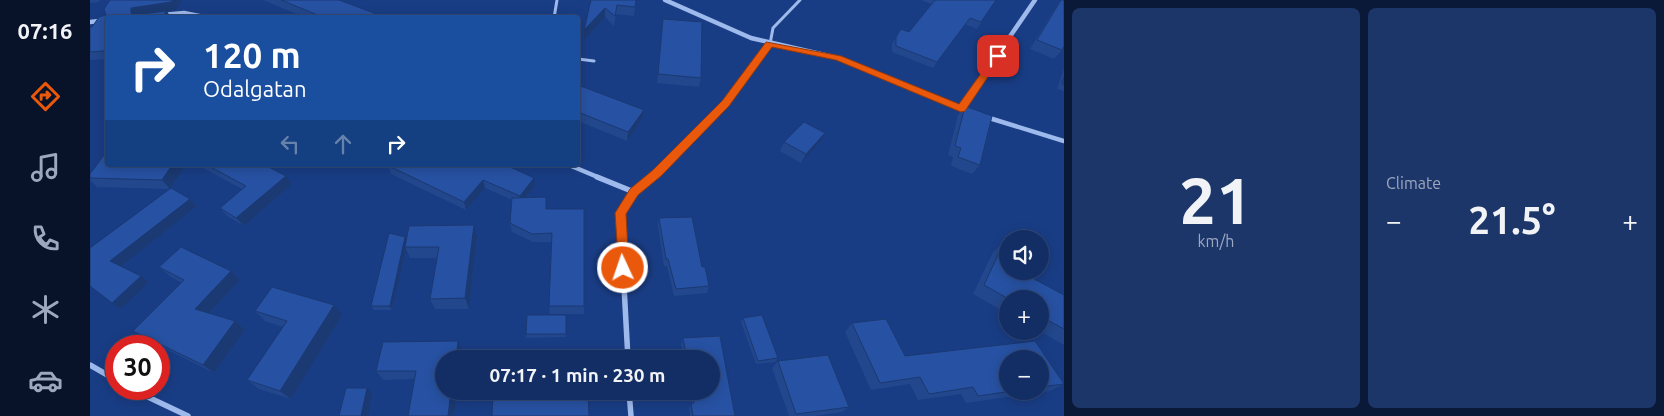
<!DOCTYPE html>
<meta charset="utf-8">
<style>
:root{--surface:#132e64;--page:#1c366a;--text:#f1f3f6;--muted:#9da8bf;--line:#324a78;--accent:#ea580c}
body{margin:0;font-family:Ubuntu,sans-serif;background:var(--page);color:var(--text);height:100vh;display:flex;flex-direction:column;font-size:19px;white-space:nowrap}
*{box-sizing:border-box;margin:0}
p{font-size:16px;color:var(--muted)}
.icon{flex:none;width:28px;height:28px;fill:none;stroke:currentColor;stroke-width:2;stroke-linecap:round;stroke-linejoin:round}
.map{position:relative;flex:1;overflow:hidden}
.side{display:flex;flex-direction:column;gap:8px;padding:8px;background:#0a1937;width:600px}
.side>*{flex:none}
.banner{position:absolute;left:15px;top:15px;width:475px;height:152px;border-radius:5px;box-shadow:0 2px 12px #0003,0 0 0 1px var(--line);background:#1a4fa0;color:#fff;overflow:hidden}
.fabs{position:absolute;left:909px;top:230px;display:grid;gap:10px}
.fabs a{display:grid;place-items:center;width:50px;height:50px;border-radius:50%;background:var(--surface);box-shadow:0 2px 12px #0003,0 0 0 1px var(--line);font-size:25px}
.speed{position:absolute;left:15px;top:335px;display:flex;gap:10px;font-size:25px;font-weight:700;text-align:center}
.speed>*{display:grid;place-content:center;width:65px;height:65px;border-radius:50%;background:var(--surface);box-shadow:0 2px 12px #0003,0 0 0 1px var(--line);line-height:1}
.speed .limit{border:8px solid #d22;background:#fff;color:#111}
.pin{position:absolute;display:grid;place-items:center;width:42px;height:42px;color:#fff;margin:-21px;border-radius:10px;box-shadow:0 2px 8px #0006}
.me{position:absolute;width:55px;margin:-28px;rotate:357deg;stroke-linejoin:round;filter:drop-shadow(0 0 4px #0008)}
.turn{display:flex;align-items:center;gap:18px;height:105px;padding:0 15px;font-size:22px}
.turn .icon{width:65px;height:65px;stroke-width:2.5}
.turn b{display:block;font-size:35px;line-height:42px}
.lanes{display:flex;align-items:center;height:48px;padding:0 15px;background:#0003;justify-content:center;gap:25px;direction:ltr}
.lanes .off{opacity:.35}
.big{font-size:38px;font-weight:700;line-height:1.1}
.side .card{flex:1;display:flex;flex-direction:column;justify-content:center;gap:8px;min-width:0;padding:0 18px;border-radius:8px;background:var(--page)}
.side .dial{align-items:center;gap:0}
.dial b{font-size:65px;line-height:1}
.heat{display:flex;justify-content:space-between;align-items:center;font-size:28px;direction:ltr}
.side .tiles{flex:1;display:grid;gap:8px;grid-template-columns:repeat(2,1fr)}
.trip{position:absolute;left:345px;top:350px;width:285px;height:50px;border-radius:25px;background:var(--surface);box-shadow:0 2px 12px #0003,0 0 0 1px var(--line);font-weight:700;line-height:50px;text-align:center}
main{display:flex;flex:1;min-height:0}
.menu{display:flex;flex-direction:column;width:90px;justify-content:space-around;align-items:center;background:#081228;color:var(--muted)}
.menu .icon{width:35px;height:35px}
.menu .current{color:var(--accent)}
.menu b{font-size:22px;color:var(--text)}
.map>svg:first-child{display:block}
</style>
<main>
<nav class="menu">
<b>07:16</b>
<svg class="icon current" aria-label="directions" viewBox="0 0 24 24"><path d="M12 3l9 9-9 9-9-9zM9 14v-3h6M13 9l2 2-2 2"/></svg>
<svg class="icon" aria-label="music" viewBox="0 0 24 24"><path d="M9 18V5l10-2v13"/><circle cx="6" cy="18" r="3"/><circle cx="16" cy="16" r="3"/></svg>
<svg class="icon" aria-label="phone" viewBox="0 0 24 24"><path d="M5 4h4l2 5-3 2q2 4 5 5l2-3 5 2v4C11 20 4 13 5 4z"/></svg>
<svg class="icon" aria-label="climate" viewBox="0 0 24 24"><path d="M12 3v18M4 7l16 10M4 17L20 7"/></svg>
<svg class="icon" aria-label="car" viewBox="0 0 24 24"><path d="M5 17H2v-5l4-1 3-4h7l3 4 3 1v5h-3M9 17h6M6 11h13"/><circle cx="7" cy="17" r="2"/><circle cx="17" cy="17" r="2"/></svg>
</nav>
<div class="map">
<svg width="974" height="416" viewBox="0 0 974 416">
<rect width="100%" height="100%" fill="#193d85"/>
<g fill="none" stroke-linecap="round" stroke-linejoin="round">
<path stroke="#9ebaec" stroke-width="3" d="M 464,18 L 467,0
M 680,44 L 683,28 L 710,0
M 488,59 L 504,61"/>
<path stroke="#9ebaec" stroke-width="4.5" d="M 575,0 L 661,38 L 748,58 L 878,111
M 72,15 L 94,13 L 119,18
M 0,22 L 18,20
M 871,108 L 945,0
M 896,117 L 974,141
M 479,165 L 510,178
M 561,178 L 636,104 L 680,44"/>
<path stroke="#9ebaec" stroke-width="5.5" d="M 507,177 L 544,192
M 538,359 L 530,213 L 544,192 L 562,177
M 0,365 L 26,380
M 41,389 L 98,416
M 539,391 L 541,416"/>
</g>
<path fill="#22478c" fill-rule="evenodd" d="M 0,0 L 9,0 L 10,2 L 0,3 Z
M 20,0 L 92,0 L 86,10 L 18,18 L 18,59 L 0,60 L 0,27 L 2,27 L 16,15 Z
M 173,0 L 249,0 L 297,18 L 216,18 Z
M 501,0 L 546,0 L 544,16 L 526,14 L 524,26 L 515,17 L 494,40 Z
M 831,0 L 906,0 L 887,29 L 875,24 L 843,68 L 802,52 L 802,44 L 806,37 L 819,32 L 841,4 Z
M 970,0 L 974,0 L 972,50 L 964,59 L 940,49 Z
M 573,19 L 611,78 L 609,87 L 567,83 Z
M 974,69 L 974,91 L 967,89 Z
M 488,86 L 552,119 L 537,141 L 488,121 Z
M 875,106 L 890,165 L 882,174 L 861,166 L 863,157 L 858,155 L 868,115 Z
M 694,142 L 730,142 L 711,163 L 690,151 Z
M 18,165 L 94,165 L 95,166 L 81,188 L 100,199 L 107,206 L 31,266 L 59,282 L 31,309 L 0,286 L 79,189 L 7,187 L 0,180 L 0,174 Z
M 109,165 L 175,165 L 196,176 L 202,184 L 154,226 L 137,216 L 130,208 L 152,189 L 111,167 Z
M 297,165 L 445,186 L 436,198 L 456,209 L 494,209 L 494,314 L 460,314 L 459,306 L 461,242 L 443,242 L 422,232 L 420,223 L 422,200 L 395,188 L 376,210 L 301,174 Z
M 569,218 L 612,267 L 619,286 L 617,293 L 584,296 L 577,266 L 574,266 L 568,225 Z
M 387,237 L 379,309 L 345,309 L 340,299 L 347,258 L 320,258 L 316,249 L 302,310 L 284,310 L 281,306 L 317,240 Z
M 914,242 L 944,279 L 974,295 L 974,345 L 949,331 L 950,331 L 950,299 L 918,299 L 918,314 L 883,294 L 903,252 Z
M 69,267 L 150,280 L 119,313 L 145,321 L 155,330 L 124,373 L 56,339 L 43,331 L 92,283 L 81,277 Z
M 165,311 L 252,315 L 201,399 L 169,389 L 157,380 L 193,327 L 175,321 Z
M 476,315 L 476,337 L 436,338 L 436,334 Z
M 653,318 L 688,358 L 685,362 L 666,364 L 651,322 Z
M 796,319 L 815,356 L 945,341 L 974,383 L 974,384 L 960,391 L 876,403 L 871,394 L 828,400 L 820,384 L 781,390 L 755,332 L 762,323 ZM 918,359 L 950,359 L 950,391 L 918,391 Z
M 630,336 L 645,416 L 600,416 L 599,408 L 601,404 L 599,391 L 621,391 L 621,359 L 593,359 L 591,344 L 593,338 Z
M 368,341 L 372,351 L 371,359 L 354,359 L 354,391 L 367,391 L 364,416 L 318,416 L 324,379 L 293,380 L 286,371 Z
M 688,361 L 759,407 L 752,412 L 724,416 L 699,416 L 682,368 Z"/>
<path fill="#1b3972" d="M 83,0 L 92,0 L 86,10 L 77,11 L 81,18 L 47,16 L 41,13 L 41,8 Z
M 515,8 L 515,17 L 494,40 L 494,30 Z
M 18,45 L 18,55 L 14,51 Z
M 554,110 L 552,119 L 537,141 L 538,132 Z
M 735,133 L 730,142 L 711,163 L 716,154 Z
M 82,165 L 94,165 L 95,166 L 80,189 L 72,180 Z
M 196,176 L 202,184 L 154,226 L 146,218 Z
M 444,178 L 445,186 L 431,204 L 430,196 Z
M 393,180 L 395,188 L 376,210 L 374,202 Z
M 100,199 L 107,206 L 29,268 L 20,261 Z
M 384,225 L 387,237 L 379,309 L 375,298 Z
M 315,237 L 317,241 L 315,247 L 316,249 L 302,310 L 300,306 Z
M 141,271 L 150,280 L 115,317 L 105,309 Z
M 51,276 L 59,282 L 31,309 L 22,303 Z
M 244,305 L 252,315 L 201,399 L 190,391 Z
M 145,321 L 155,330 L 124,373 L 113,365 Z
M 368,341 L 372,351 L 371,359 L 366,359 Z
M 277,388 L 282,394 L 278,416 L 271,416 Z
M 361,391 L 367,391 L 364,416 L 358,416 Z"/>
<path fill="#2752a3" stroke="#1b3972" d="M 20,0 L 83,0 L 81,2 L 41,8 L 41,13 L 44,15 L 76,11 L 73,18 L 18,18 L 18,45 L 14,51 L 0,52 L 0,27 L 2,27 L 9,17 L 16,15 L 14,9 Z
M 191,0 L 249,0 L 297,18 L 235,18 Z
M 501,0 L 546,0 L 545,7 L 527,5 L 525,16 L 515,8 L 494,30 Z
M 845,0 L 906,0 L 891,22 L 880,18 L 847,62 L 806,46 L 806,37 L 811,29 L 819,32 Z
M 971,0 L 974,0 L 974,46 L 972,50 L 947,40 Z
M 573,19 L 612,22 L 611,78 L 568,74 Z
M 974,77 L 974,85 L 972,84 Z
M 488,85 L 554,110 L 538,132 L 488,112 Z
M 875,106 L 902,116 L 890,165 L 868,157 L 871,148 L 865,146 Z
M 714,122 L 735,133 L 716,154 L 694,142 Z
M 14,155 L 18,155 L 18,165 L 82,165 L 72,180 L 0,178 L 0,174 Z
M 117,165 L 175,165 L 196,176 L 146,218 L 130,208 L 156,186 Z
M 297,165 L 416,165 L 444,178 L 430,196 L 393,180 L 374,202 Z
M 81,188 L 100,199 L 20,261 L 51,276 L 22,303 L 0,286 L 0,248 Z
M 456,197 L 456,209 L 494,209 L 494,306 L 459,306 L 462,233 L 442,234 L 420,223 L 422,198 Z
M 602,217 L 612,267 L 615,267 L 619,286 L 586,289 L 578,259 L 576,259 L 569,218 Z
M 384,225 L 375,298 L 340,299 L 349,247 L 315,247 L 319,226 Z
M 299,233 L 315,237 L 300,306 L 281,306 Z
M 914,242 L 918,244 L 918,271 L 947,271 L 944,279 L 974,295 L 974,329 L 950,316 L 950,299 L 919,299 L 894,285 Z
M 91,247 L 141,271 L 105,309 L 145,321 L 113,365 L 43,331 L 94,280 L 69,267 Z
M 182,287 L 244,305 L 190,391 L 157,380 L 197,321 L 165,311 Z
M 437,315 L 476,315 L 476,334 L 436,334 Z
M 672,315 L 688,358 L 668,361 L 653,318 Z
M 796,319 L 815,356 L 945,341 L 974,384 L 950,387 L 950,359 L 918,359 L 918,391 L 922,391 L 888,396 L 883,387 L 839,394 L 830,377 L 790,383 L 762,323 Z
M 630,336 L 645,416 L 603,416 L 601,403 L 604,403 L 602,391 L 621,391 L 621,359 L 597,359 L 593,338 Z
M 368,341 L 366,359 L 354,359 L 354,391 L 361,391 L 358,416 L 318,416 L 326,371 L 286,371 L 293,342 Z
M 738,355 L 759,407 L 706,414 L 688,361 Z
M 256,388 L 277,388 L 271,416 L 249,416 Z
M 403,391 L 498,391 L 499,416 L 402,416 Z"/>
<path fill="#ea580c" stroke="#983908" d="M 676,42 L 751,56 L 869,104 L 905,54 L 912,56 L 875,111 L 871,112 L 746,60 L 682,47 L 639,106 L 571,176 L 548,195 L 536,214 L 539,268 L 537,272 L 529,272 L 525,213 L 540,189 L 563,170 L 632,101 Z"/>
</svg>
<div class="fabs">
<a><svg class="icon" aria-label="sound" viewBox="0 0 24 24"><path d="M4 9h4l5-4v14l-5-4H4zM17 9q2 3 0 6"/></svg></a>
<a>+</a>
<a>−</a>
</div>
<div class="speed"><div class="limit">30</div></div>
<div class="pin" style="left:908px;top:56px;background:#d93025"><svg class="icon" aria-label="arrive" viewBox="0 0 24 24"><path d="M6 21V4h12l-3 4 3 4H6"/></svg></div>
<svg class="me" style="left:533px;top:268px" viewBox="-20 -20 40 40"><circle r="17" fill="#ea580c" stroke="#fff" stroke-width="3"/><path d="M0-11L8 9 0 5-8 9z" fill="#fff"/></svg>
<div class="trip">07:17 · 1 min · 230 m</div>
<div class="banner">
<div class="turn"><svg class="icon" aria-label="right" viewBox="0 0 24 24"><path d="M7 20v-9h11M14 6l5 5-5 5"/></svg><div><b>120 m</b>Odalgatan</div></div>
<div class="lanes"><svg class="icon off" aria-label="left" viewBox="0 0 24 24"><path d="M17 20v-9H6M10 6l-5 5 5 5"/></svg><svg class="icon off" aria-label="ahead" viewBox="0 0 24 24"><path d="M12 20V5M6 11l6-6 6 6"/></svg><svg class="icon" aria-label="right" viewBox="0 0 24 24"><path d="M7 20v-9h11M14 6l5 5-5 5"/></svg></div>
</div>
</div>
<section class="side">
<div class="tiles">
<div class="card dial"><b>21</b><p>km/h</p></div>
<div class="card"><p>Climate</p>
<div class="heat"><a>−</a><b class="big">21.5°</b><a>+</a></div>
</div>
</div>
</section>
</main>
